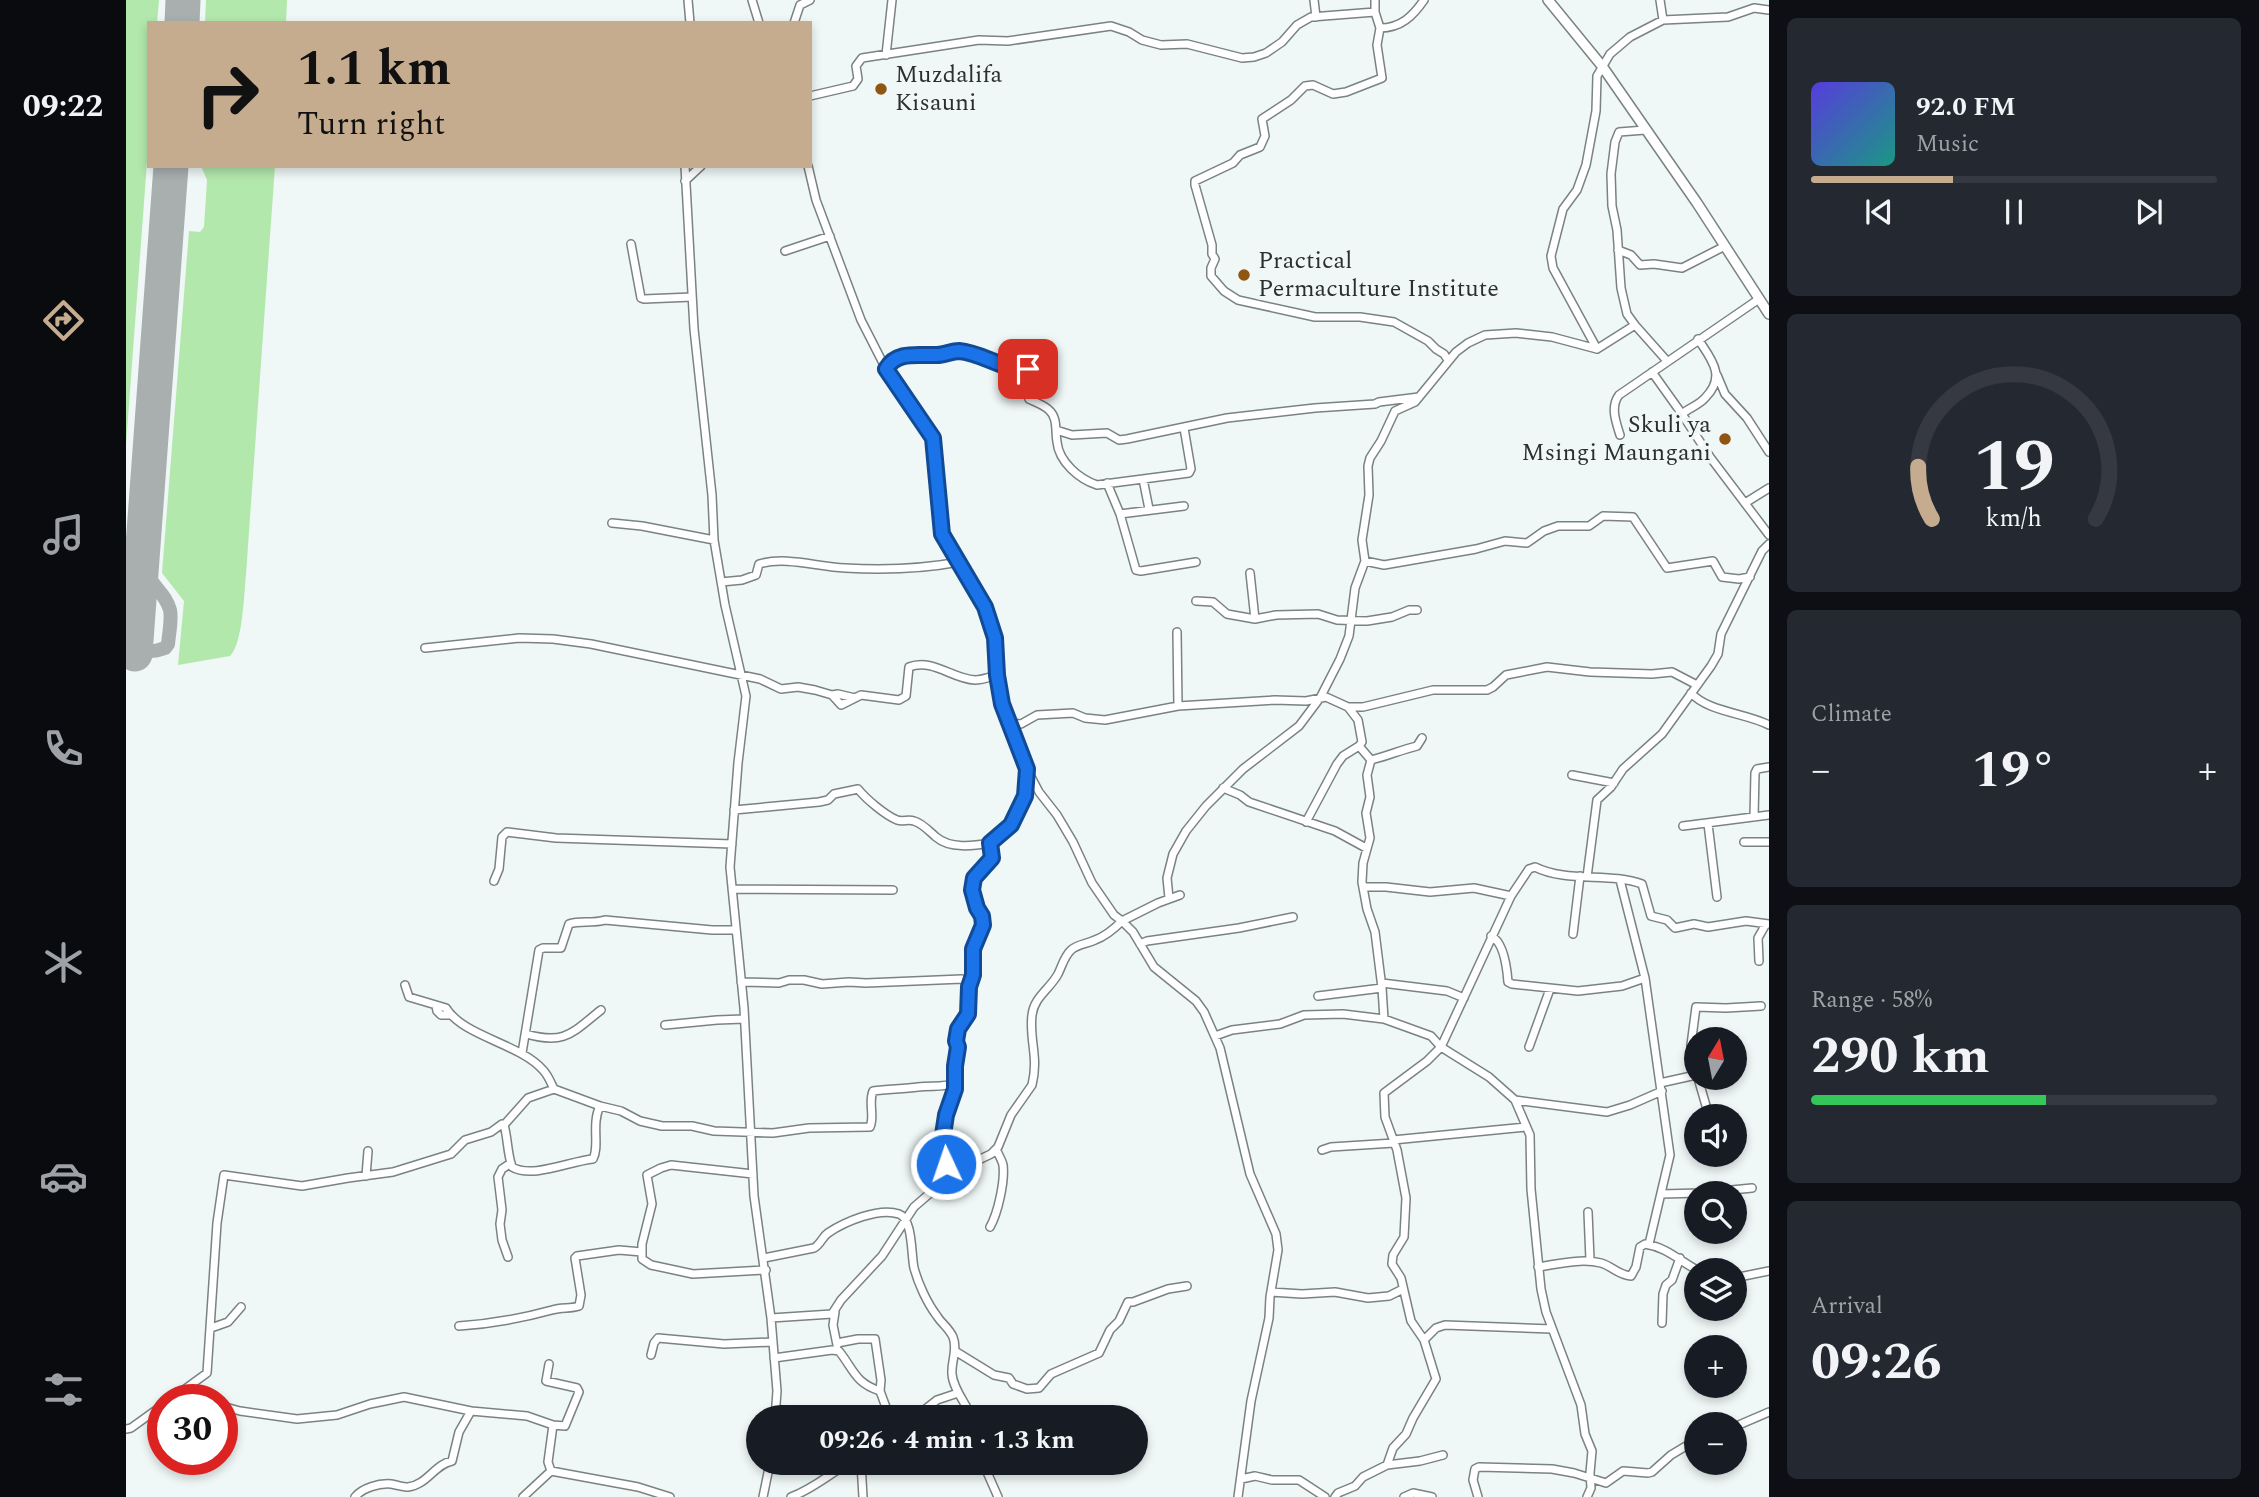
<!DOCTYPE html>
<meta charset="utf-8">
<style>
:root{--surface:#171b24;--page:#242831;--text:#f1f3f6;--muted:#9ea1a6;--line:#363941;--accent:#c5ac8f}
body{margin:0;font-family:Spectral,serif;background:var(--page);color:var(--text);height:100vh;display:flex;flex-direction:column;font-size:26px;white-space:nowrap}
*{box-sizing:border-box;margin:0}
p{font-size:23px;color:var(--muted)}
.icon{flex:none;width:38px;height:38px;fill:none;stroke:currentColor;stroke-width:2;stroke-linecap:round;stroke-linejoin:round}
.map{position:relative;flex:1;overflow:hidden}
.panel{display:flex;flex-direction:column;gap:18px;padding:18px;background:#0d0f14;width:490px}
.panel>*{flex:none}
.guide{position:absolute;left:21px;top:21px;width:665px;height:147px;border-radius:0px;box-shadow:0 4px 10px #0003;background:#c5ac8f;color:#111;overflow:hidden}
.needle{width:46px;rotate:10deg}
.buttons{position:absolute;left:1558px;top:1027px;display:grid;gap:14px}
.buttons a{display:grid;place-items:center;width:63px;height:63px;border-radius:50%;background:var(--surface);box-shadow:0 4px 10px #0003;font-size:35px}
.speed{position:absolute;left:21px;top:1384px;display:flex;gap:14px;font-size:35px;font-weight:700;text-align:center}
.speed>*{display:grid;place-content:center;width:91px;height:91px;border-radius:50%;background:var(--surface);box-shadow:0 4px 10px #0003;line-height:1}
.speed .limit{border:10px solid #d22;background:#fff;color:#111}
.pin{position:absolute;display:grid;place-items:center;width:60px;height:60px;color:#fff;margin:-30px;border-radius:14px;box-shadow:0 4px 10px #0006}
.me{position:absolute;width:77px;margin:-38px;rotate:357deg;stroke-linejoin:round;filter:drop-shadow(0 0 5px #0008)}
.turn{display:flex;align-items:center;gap:24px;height:147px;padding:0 35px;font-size:32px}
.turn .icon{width:91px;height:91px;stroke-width:2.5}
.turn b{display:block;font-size:49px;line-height:60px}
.big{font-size:52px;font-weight:700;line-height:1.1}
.panel .card{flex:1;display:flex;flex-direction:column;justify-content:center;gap:10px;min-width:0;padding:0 24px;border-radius:10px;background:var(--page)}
.panel .dial{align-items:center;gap:0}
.dial svg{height:182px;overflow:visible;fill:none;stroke:var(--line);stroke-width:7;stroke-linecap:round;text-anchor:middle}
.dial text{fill:var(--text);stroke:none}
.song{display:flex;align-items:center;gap:21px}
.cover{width:84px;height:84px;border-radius:10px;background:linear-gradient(135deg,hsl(250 70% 55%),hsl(170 70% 35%))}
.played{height:7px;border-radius:4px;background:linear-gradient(90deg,var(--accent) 35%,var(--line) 35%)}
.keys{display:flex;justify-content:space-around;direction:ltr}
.heat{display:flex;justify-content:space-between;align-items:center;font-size:38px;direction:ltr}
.charge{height:10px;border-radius:5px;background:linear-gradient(90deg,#34c759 58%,var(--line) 0)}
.trip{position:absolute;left:620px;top:1405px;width:402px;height:70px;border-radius:35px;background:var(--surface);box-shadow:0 4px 10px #0003;font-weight:700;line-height:70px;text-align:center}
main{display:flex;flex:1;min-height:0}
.tab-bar{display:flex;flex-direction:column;width:126px;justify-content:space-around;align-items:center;background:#090b0e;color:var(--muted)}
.tab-bar .icon{width:49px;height:49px}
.tab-bar .selected{color:var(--accent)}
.tab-bar b{font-size:32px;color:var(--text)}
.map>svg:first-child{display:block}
</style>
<main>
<nav class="tab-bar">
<b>09:22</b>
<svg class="icon selected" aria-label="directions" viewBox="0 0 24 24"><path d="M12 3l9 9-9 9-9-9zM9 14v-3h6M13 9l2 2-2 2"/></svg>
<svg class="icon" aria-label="music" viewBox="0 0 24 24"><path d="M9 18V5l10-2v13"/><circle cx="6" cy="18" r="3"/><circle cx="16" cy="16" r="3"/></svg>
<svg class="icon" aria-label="phone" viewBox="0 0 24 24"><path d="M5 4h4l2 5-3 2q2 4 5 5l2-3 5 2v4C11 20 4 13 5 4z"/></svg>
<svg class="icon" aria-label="climate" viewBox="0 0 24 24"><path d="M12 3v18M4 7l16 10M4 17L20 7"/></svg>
<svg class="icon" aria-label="car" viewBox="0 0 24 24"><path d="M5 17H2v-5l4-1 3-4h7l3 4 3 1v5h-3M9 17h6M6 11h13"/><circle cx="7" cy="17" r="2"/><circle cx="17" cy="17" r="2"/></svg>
<svg class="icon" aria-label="filters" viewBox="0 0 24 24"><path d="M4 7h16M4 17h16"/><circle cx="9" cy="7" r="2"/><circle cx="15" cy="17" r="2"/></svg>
</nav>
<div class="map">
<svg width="1643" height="1497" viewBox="0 0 1643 1497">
<rect width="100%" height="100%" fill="#eff7f7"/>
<path fill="#b3e8ad" d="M 0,0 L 33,0 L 31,23 L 23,23 L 23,135 L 0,445 Z
M 80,0 L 161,0 L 160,23 L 79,23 Z
M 75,166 L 149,166 L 120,574 C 118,593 117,644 104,656 L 52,665 L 58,601 L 36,573 L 63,231 L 74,232 L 78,227 L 81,180 Z"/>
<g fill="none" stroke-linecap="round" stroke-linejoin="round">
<path stroke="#a9afaf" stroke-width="14" d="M 13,598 L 1,623 C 4,646 15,657 39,648 L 42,644 C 43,633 46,620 44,610 C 39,591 21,584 16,561"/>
<path stroke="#a9afaf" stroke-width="35" d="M 56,23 L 57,0
M 9,654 L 45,166"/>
<g stroke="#7a8282" stroke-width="10">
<path id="minor" d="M 562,0 L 564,23
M 626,0 L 633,23
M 1188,0 L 1190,17
M 1298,0 C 1287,16 1275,28 1254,28 L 1251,45 L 1256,78 L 1220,92 L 1207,94 L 1187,85 L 1179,86 L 1165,100 L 1136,119 L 1139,136 L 1134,147 L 1114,155 L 1107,163 L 1069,181 L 1069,185 L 1086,245 L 1086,254 L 1089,259 L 1085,268 L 1085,276 L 1098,291 L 1112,300 L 1189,317 L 1234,317 L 1268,322 L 1302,341 L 1310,349 L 1318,354 L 1322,360
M 1534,0 L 1537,20
M 1249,12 L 1249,0
M 668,23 L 674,5 L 684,0
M 760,55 L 766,0
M 684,96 L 727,86 L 732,79 L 730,66 L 736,58 L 853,40 L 882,41 L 985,26 L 1003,32 L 1016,40 L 1035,45 L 1061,44 L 1116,58 L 1128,57 L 1140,53 L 1156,42 L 1171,25 L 1185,17 L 1249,12 L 1254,28
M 559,166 L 568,329 L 586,495 L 588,540 L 599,605 L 620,696 L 612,763 L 604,867 L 618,1008 L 628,1196 L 645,1318 L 651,1391 L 649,1418
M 682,166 L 690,200 L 735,320 L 760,369 L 807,437 L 816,534 L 859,607 L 869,638 L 871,675 L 876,704 L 901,769 L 913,792 L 931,815 L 947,842 L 966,883 L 988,915 L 996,921 C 988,929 980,936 969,940 C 961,944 952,944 945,950 C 938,957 936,966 932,974 C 924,989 908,997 906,1015 C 903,1040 913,1057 906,1085 L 885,1115 L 872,1147 L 865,1154 L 823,1174
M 559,181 L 575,166
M 505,244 L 515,298 L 518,299 L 566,297
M 1492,250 L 1505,255 L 1514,265 L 1528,264 L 1556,268 L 1599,246
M 659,251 L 704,236
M 1509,325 L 1501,314 L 1495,288 L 1491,230 L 1486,206 L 1485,174 L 1489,142 L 1493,132 L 1519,130
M 1572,339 C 1585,359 1601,376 1579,398 C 1573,405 1563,408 1556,414 L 1584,457 L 1643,535
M 1471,349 L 1427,268 L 1425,256 L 1437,209 L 1451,190 L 1460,165 L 1470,111 L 1471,76 L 1484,54 L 1504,37 L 1537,20 L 1602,17 L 1628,8 L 1643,10
M 760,369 C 771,350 793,356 811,355 C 818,355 826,351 833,351 C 857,352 878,371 902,369
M 1526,372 L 1556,414
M 1591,375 L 1599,394 L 1621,418 L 1643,452
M 903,399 C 909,402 918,405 923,410 C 932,418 929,431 931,442 C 933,462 953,479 971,485 L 1063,473 L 1065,469 L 1058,428
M 930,430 L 946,435 L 981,433 L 993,440 L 1001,439 L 1101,418 L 1189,408 L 1249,404 L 1253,402 L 1293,397
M 1494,435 C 1490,422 1484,407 1493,395 L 1633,299
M 1017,479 L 1023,509
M 981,483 L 994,514 L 1058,506
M 1619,503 L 1643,488
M 994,514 L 1010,570 L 1015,571 L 1070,562
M 486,523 L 516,526 L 588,540
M 1239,561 L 1236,540 L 1243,495 L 1242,466 L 1244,458 L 1255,441 L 1269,411 L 1289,402 L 1330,352 L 1342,343 L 1359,335 L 1390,333 L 1426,337 L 1471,349 L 1509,325 L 1541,361
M 1124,573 L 1129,619
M 595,582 L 616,580 L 630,575 L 633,564 C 661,556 691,567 719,568 C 757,570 796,569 833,562
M 1070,601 L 1087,602 L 1101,614 L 1129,619 L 1150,615 L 1192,614 L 1211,620 L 1241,621 L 1266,617 L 1283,610 L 1291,610
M 1051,632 L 1052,706
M 299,648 L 393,638 L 427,639 L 465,644 L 634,679 L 655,689 L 672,687 L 689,690 L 706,695 L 715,705 L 735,695 L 773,700 L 780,696 L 783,667 C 807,658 826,679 849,680 C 856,680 864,677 871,675
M 1565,693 C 1582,712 1620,713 1643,725
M 706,695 L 712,694 L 729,698
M 1222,707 L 1232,720 L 1236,742 L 1233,746
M 884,723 L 895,724 L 911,715 L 947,713 L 959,718 L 979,720 L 1052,706 L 1149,700 L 1180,701 L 1200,697 L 1222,707 L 1237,707 L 1307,690 L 1361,690 L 1367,687 L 1380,675 L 1421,667 L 1464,672 L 1526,674 L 1546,672 L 1571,685
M 1446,775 L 1488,783
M 1097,788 L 1114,795 L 1123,802 L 1209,831 L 1240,848
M 608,810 L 693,802 L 702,800 L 708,794 L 732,789 C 740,799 759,815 771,820 C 777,822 782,819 788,821 C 796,823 803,831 810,837 C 824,849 847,846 864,843
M 1628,817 L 1629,773 L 1631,769 L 1643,767
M 1180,822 L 1211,764 L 1217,756 L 1233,746 L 1245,760
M 1582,824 L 1591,897
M 1557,826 L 1643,815
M 1618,842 L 1643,842
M 1461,877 L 1471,800 L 1485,787 L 1497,769 L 1536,734 L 1585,666 L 1592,654 L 1595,634 L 1636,551 L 1643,544
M 1494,880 L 1519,978 L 1544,1155 L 1523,1244
M 368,881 L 373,869 L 376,837 L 381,832 L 430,838 L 606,844
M 1238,887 L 1260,887 L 1304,892 L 1348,888 L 1385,896 L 1403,869 L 1409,867 C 1441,883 1484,872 1516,884 L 1525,916 L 1541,920 L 1549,928 L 1568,924 L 1582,927 L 1620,921 L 1643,924
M 606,889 L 767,890
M 1054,895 L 1032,903 L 996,921 L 1007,932 L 1028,967 L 1070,1001 L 1078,1012 L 1094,1048 L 1124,1174 L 1150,1234 L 1152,1250 L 1144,1297 L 1143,1318 L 1125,1401 L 1112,1497
M 1385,896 L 1315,1047 L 1363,1077 L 1389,1100 L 1404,1135 L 1405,1189 L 1415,1289 L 1420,1312 L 1455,1405 L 1459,1434 L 1466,1451 L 1464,1473 L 1465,1488 L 1461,1497
M 1043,898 L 1041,878 L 1047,854 L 1060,831 L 1080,806 L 1117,769 L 1173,726 L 1194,698 L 1214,659 L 1223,636 L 1229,588 L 1239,561 L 1258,565 L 1350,549 L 1379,541 L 1401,543 L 1418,531 L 1432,526 L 1463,526 L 1477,516 L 1507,517 L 1541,568 L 1587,561 L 1596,577 L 1613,579 L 1624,577
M 1447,934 L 1454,876
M 1365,936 C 1378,942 1381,969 1382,982 L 1386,984 L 1452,991 L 1496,986 L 1519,978
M 1014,944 L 1021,941 L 1113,928 L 1167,917
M 1633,961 L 1632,938 L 1640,924
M 615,982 L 653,983 L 663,980 L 678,980 L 696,984 L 723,982 L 740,983 L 836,979 L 843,987
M 1256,983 L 1321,991 L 1338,998
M 279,985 L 283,997 L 320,1008 C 338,1037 393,1043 417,1070 C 422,1075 425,1083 428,1089 L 474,1106
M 1192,996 L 1256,988
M 310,1006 L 311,1011 L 315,1015 L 324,1015
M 1258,1019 L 1256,988 L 1249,932 L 1241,909 L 1236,882 L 1237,863 L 1244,838 L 1240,813 L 1244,797 L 1241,775 L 1245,760 C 1261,756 1275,750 1291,746 L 1296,738
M 539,1025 L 591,1020 L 618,1019
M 400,1034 C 439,1045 446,1033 475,1010
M 1089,1036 L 1106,1030 L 1154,1024 L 1178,1015 L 1217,1014 L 1258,1019 L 1305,1036 L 1315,1047 L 1301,1061 L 1258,1093 L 1259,1117 L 1271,1150 L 1280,1198 L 1278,1237 L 1267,1255 L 1266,1264 L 1275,1278 L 1285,1321 L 1298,1340 L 1310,1379 L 1287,1418 L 1280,1434 L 1267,1448 L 1261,1465
M 1403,1047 L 1424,989
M 396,1053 L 413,950 L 417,948 L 435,948 L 443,924 C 454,920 466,924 479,920 L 586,930 L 610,930
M 1570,1063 L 1565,1045 L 1570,1007 L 1600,1008 L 1635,1006
M 1572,1078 L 1583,1116
M 1534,1083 L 1570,1075
M 1389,1100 L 1481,1112 L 1504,1105 L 1536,1091
M 378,1125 L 402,1098 L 428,1089
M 1267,1140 L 1400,1127
M 1196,1150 L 1205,1147 L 1268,1143
M 627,1174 L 545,1165 L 535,1168 L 521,1175 L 526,1204 L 516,1244 L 516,1259 L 525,1265 L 567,1274 L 640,1270
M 240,1176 L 242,1151
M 1535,1194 L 1575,1193 L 1626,1188
M 1462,1212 L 1464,1260
M 864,1227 C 872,1213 879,1181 877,1165 C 876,1160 872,1154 870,1149
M 382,1257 L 376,1240 L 374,1224 L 376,1210 L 372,1177 L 376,1169 L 385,1163
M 638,1258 L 688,1248 C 695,1244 696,1237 702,1233 C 718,1222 753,1207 773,1214 C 787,1219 785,1254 788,1268 C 792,1283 801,1303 811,1316 C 816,1324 823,1328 827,1337 C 832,1350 825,1361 826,1374 C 827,1389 840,1403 846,1418
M 1412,1267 C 1432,1264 1455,1258 1475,1263 C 1486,1266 1492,1275 1505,1276 L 1510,1267 L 1514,1247 L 1519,1244 C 1540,1247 1554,1261 1571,1270
M 1608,1278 L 1643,1271
M 1145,1292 L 1176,1294 L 1209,1292 L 1242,1298 L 1263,1296 L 1277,1289
M 709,1312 L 707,1325 L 711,1345
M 645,1318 L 706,1314 L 715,1300 L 756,1256 L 788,1207 L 824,1176 L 817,1135 L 819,1124 L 829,1089 L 833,1029 L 842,1014 L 843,989 L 847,975 L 847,949 L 857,925 L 856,916 L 851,909 L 846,890 L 848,879 L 866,858 L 864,843 C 881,830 895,815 899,793 C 901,785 900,777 901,770
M 1536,1323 L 1537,1294 L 1540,1285 L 1546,1280 L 1554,1258
M 333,1326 C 364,1324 397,1318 426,1310 C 436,1307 444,1309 453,1306 L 455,1295 L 449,1258 L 451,1256 L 493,1250 L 516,1252
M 85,1328 L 102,1322 L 115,1307
M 1298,1340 L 1310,1328 L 1319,1325 L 1426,1329
M 711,1343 L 732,1339 L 749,1339 L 755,1380 L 754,1391
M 829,1351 L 868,1375 L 883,1378 L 887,1384 L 901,1389 L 913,1388 L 925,1374 L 973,1353 L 984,1330 L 993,1321 L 1002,1302 L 1007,1302 L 1042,1289 L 1061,1286
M 525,1355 L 528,1343 L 532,1338 L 598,1344 L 647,1342
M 648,1358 L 706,1350 L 713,1351 C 728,1370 729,1383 754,1391 L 761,1410 L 773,1418
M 423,1364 L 420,1381 L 451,1388 L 453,1392 L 439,1426 L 427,1425 L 422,1462 L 425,1471
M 57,1390 L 81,1400
M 44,1400 L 81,1373 L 91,1223 L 98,1175 L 176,1186 L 222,1178 L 267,1172 L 325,1154 L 339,1140 L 365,1132 L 376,1124 L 378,1125 C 382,1139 381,1152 386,1167 C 406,1179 444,1161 467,1159 C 474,1146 465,1124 474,1106 L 495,1111 L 514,1121 L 536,1126 L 566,1126 L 588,1131 L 647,1133 L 683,1128 L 744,1127 C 749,1116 742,1103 747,1091 C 762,1089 777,1089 792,1087 C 805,1085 818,1088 829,1083
M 96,1406 L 114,1411 L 171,1419 L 211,1415 L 244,1404 L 278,1397 L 345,1411
M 788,1418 L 811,1400 L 832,1393
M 1608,1427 L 1643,1412
M 0,1429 L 5,1428 L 37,1405
M 735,1463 L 737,1497
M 857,1463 L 872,1497
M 1115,1479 L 1129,1476 L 1146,1480 L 1173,1480 L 1199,1497
M 229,1497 C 236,1488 253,1483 265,1484 C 271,1485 277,1487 282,1487 C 301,1485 309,1464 326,1461 L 333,1432 L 345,1411 L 401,1416 L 427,1425
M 397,1497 L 425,1471 L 512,1487 L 544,1497
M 637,1497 L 644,1463
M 665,1497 C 687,1489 702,1475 723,1463
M 1209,1497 L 1212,1493 L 1229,1486 L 1237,1477 L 1261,1465 L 1294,1461 L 1317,1455
M 1278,1497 L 1287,1493 L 1306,1497
M 1352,1497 L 1347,1480 L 1349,1469 L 1353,1467 L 1426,1469 L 1448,1473 L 1480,1483 L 1497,1471 L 1522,1473 L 1526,1472 L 1545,1455 L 1570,1440"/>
</g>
<g stroke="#7a8282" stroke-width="12">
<path id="major" d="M 1422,0 L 1476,66 L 1571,203 L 1643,314"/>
</g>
<use href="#minor" stroke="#fff" stroke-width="7"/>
<use href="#major" stroke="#fff" stroke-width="9"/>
</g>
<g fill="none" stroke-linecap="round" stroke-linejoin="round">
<g stroke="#114b97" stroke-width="18">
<path id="route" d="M 820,1164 L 817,1135 L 820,1115 L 829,1089 L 829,1066 L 832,1047 L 830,1041 L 832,1029 L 842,1014 L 843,987 L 847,975 L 847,949 L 857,925 L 856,916 L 851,908 L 846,890 L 848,878 L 866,858 L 864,843 L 885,825 L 899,796 L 901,769 L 876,704 L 871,675 L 869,638 L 859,607 L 816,534 L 807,438 L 760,369 C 771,350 793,356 811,355 C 818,355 826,351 833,351 C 857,353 878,371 902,369"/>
</g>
<use href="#route" stroke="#1a73e8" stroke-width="12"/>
</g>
<g fill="#8f5511" stroke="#eff7f7" stroke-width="2.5">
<circle cx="755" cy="89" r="7"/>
<circle cx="1118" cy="275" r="7"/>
<circle cx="1599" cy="439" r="7"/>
</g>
<g text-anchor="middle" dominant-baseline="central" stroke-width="7" stroke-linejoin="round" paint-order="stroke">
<g font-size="24" fill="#2c2f2f" stroke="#eff7f7" text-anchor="start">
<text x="769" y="75">Muzdalifa<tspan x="769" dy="28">Kisauni</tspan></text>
<text x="1132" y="261">Practical<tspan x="1132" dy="28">Permaculture Institute</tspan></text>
<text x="1585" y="425" text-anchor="end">Skuli ya<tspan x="1585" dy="28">Msingi Maungani</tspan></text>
</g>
</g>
</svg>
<div class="buttons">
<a><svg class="needle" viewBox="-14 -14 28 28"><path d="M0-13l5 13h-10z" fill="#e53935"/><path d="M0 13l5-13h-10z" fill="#9ea1a6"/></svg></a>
<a><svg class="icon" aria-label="sound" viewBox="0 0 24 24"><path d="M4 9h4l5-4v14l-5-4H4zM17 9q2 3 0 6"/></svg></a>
<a><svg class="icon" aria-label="search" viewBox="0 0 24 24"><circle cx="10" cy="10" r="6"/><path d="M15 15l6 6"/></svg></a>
<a><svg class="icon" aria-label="layers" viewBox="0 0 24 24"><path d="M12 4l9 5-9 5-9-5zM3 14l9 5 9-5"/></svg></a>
<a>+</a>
<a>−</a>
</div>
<div class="speed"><div class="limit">30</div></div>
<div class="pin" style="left:902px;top:369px;background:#d93025"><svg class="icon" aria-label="arrive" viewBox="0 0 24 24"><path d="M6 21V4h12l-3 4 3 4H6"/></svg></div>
<svg class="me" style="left:820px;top:1164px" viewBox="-20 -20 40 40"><circle r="17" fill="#1a73e8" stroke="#fff" stroke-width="3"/><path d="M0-11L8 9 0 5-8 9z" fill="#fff"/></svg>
<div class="trip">09:26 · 4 min · 1.3 km</div>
<div class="guide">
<div class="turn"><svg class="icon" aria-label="right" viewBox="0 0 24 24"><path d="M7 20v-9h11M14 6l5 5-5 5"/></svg><div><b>1.1 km</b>Turn right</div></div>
</div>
</div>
<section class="panel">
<div class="card">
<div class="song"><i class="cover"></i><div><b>92.0 FM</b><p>Music</p></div></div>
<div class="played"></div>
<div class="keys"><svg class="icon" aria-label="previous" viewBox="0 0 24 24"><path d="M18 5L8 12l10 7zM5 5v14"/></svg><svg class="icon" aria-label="pause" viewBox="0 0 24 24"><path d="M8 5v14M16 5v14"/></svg><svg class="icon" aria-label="next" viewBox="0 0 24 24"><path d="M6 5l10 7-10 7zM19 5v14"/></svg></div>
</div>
<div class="card dial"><svg viewBox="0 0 100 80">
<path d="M14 69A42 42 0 1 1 86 69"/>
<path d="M14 69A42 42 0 0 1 8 46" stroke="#c5ac8f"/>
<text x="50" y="56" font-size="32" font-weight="700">19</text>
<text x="50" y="72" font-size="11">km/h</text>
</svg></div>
<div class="card"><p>Climate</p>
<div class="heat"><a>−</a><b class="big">19°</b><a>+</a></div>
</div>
<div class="card"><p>Range · 58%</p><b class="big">290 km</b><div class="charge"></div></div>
<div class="card"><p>Arrival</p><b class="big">09:26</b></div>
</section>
</main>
